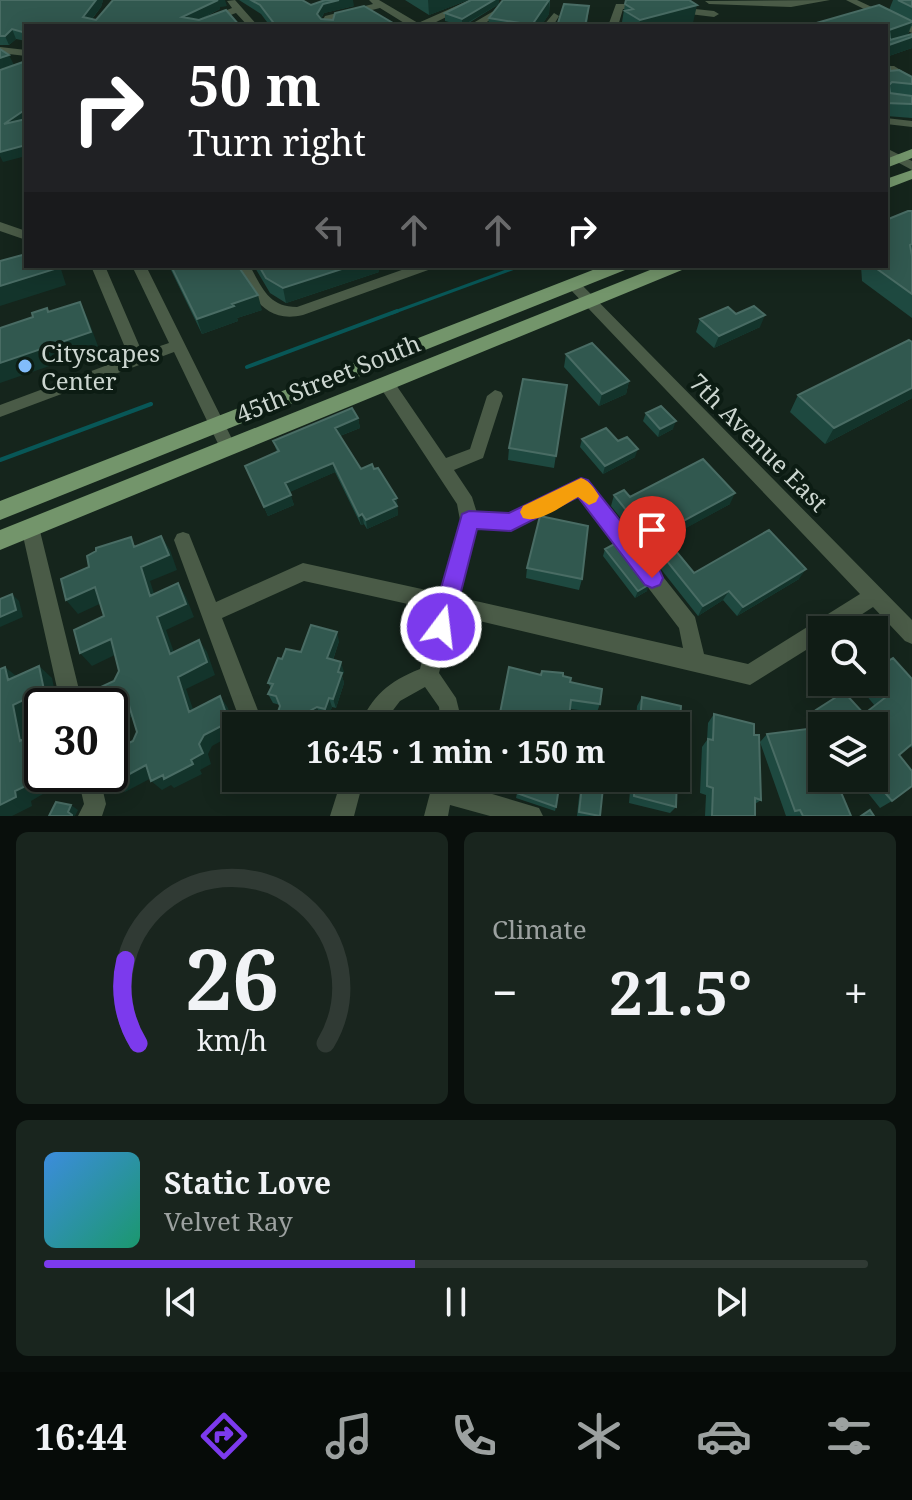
<!DOCTYPE html>
<meta charset="utf-8">
<style>
:root{--surface:#101c15;--page:#19251e;--text:#f1f3f6;--muted:#9ca1a0;--line:#303a34;--accent:#7c3aed}
body{margin:0;font-family:"Noto Serif",serif;background:var(--page);color:var(--text);height:100vh;display:flex;flex-direction:column;font-size:30px;white-space:nowrap}
*{box-sizing:border-box;margin:0}
p{font-size:26px;color:var(--muted)}
.icon{flex:none;width:44px;height:44px;fill:none;stroke:currentColor;stroke-width:2;stroke-linecap:round;stroke-linejoin:round}
.map{position:relative;height:816px;overflow:hidden}
.panel{display:flex;flex-direction:column;gap:16px;padding:16px;background:#090f0c;flex:1}
.panel>*{flex:none}
.hud{position:absolute;left:24px;top:24px;width:864px;height:244px;border-radius:0px;box-shadow:0 4px 20px #0003,0 0 0 2px var(--line);background:#202124;color:#fff;overflow:hidden}
.fabs{position:absolute;left:808px;top:616px;display:grid;gap:16px}
.fabs a{display:grid;place-items:center;width:80px;height:80px;border-radius:0px;background:var(--surface);box-shadow:0 4px 20px #0003,0 0 0 2px var(--line);font-size:40px}
.speed{position:absolute;left:24px;top:688px;display:flex;gap:16px;font-size:40px;font-weight:700;text-align:center}
.speed>*{display:grid;place-content:center;width:104px;height:104px;border-radius:50%;background:var(--surface);box-shadow:0 4px 20px #0003,0 0 0 2px var(--line);line-height:1}
.speed .limit{border:4px solid #111;border-radius:12px;background:#fff;color:#111}
.pin{position:absolute;display:grid;place-items:center;width:68px;height:68px;color:#fff;margin:-82px -34px;border-radius:50% 50% 50% 0;rotate:-45deg;box-shadow:0 0 8px #0007}
.pin .icon{rotate:45deg}
.me{position:absolute;width:88px;margin:-44px;rotate:15deg;stroke-linejoin:round;filter:drop-shadow(0 0 6px #0008)}
.turn{display:flex;align-items:center;gap:28px;height:168px;padding:0 32px;font-size:36px}
.turn .icon{width:104px;height:104px;stroke-width:2.5}
.turn b{display:block;font-size:56px;line-height:68px}
.lanes{display:flex;align-items:center;height:76px;padding:0 32px;background:#0003;justify-content:center;gap:40px;direction:ltr}
.lanes .off{opacity:.35}
.big{font-size:60px;font-weight:700;line-height:1.1}
.panel .card{flex:1;display:flex;flex-direction:column;justify-content:center;gap:12px;min-width:0;padding:0 28px;border-radius:12px;background:var(--page)}
.panel .dial{align-items:center;gap:0}
.dial svg{height:208px;overflow:visible;fill:none;stroke:var(--line);stroke-width:7;stroke-linecap:round;text-anchor:middle}
.dial text{fill:var(--text);stroke:none}
.song{display:flex;align-items:center;gap:24px}
.cover{width:96px;height:96px;border-radius:12px;background:linear-gradient(135deg,hsl(210 70% 55%),hsl(160 70% 35%))}
.played{height:8px;border-radius:4px;background:linear-gradient(90deg,var(--accent) 45%,var(--line) 45%)}
.keys{display:flex;justify-content:space-around;direction:ltr}
.heat{display:flex;justify-content:space-between;align-items:center;font-size:44px;direction:ltr}
.panel .tiles{flex:1;display:grid;gap:16px;grid-template-columns:1fr 1fr}
.card:last-child{grid-column:span 2}
.trip{position:absolute;left:222px;top:712px;width:468px;height:80px;border-radius:0px;background:var(--surface);box-shadow:0 4px 20px #0003,0 0 0 2px var(--line);font-weight:700;line-height:80px;text-align:center}
.menu{display:flex;height:128px;justify-content:space-around;align-items:center;background:#060b08;color:var(--muted)}
.menu .icon{width:56px;height:56px}
.menu .active{color:var(--accent)}
.menu b{font-size:36px;color:var(--text)}
.map>svg:first-child{display:block}
</style>
<div class="map">
<svg width="912" height="816" viewBox="0 0 912 816">
<rect width="100%" height="100%" fill="#15251c"/>
<g fill="none" stroke-linecap="round" stroke-linejoin="round">
<path stroke="#085757" stroke-width="3" d="M 392,313 L 520,266"/>
<path stroke="#085757" stroke-width="4" d="M 247,367 L 397,311
M 0,460 L 151,404"/>
<path fill="#4a5b47" fill-rule="evenodd" d="M 235,0 L 258,26 L 248,26 L 236,13 L 201,26 L 187,26 L 232,8 L 227,1 Z
M 369,0 L 379,0 L 418,23 L 470,0 L 481,0 L 428,26 L 409,26 L 380,8 L 332,20 L 334,26 L 324,26 L 321,23 L 325,16 L 373,4 Z
M 830,0 L 791,7 L 709,4 L 705,1 Z
M 846,0 L 857,0 L 912,26 L 912,33 Z
M 616,4 L 645,4 L 650,7 L 645,10 L 623,9 L 618,26 L 608,26 Z
M 504,5 L 512,7 L 480,26 L 468,26 Z
M 676,7 L 714,11 L 719,14 L 714,17 L 673,12 L 671,10 Z
M 554,13 L 559,16 L 553,26 L 543,26 Z
M 0,47 L 26,50 L 26,56 L 0,53 Z
M 886,66 L 894,66 L 907,74 L 902,77 L 886,72 Z
M 886,118 L 912,121 L 912,127 L 886,124 Z
M 886,148 L 912,161 L 912,170 L 886,156 Z
M 0,222 L 26,231 L 26,240 L 0,231 Z
M 91,266 L 105,266 L 142,352 L 169,343 L 132,266 L 146,266 L 236,447 L 234,452 L 222,452 L 174,352 L 0,417 L 0,405 L 129,357 Z
M 236,266 L 250,266 C 262,288 269,307 297,307 L 413,266 L 433,266 L 431,269 L 303,315 C 265,324 251,295 236,266 Z
M 573,279 L 578,281 L 912,620 L 912,644 L 905,641 L 873,607 L 838,630 L 822,630 L 822,640 L 750,685 L 454,615 L 439,673 L 456,698 L 463,726 L 441,726 L 439,707 L 425,687 L 400,701 L 381,726 L 359,726 C 372,696 389,681 420,669 L 435,610 L 304,581 L 222,618 L 264,726 L 242,726 L 174,540 L 177,534 L 183,532 L 189,534 L 216,602 L 303,563 L 440,593 L 460,520 L 457,504 L 380,387 L 378,383 L 380,379 L 392,379 L 446,458 L 470,449 L 487,396 L 495,390 L 501,392 L 503,396 L 483,458 L 454,470 L 472,497 L 477,513 L 509,514 L 575,481 L 581,479 L 587,481 L 695,617 L 704,654 L 748,664 L 860,594 L 568,287 L 566,284 ZM 578,496 L 679,628 L 683,648 L 458,597 L 476,528 L 511,530 Z
M 30,519 L 36,521 L 39,527 L 83,706 L 61,706 L 21,527 L 24,521 Z
M 77,774 L 99,774 L 106,804 L 102,816 L 78,816 L 84,804 Z
M 342,778 L 364,778 L 354,816 L 330,816 Z
M 434,778 L 456,778 L 455,783 L 539,808 L 543,816 L 490,816 L 450,805 L 448,816 L 424,816 Z"/>
<path fill="#73956b" fill-rule="evenodd" d="M 912,149 L 912,158 L 886,168 L 886,159 Z
M 912,170 L 912,179 L 886,189 L 886,179 Z
M 603,266 L 627,266 L 625,270 L 0,520 L 0,501 Z
M 660,266 L 684,266 L 682,270 L 0,550 L 0,530 Z"/>
</g>
<path fill="#1e4940" d="M 0,0 L 103,0 L 101,7 L 92,19 L 96,20 L 227,6 L 220,7 L 220,9 L 199,20 L 26,26 L 26,41 L 16,39 L 9,45 L 0,45 Z
M 239,0 L 302,0 L 311,5 L 354,6 L 324,13 L 321,19 L 398,26 L 270,26 L 261,14 Z
M 405,0 L 468,0 L 429,15 Z
M 471,0 L 499,0 L 499,4 L 464,26 L 445,21 L 445,13 Z
M 504,0 L 550,0 L 549,14 L 541,26 L 488,26 L 489,18 Z
M 893,0 L 912,0 L 912,25 L 908,34 L 896,38 L 912,34 L 912,48 L 886,57 L 889,10 Z
M 625,4 L 693,23 L 681,26 L 623,26 L 622,22 Z
M 589,6 L 587,26 L 558,26 L 558,23 Z
M 886,63 L 890,71 L 912,77 L 912,118 L 886,116 Z
M 912,211 L 912,318 L 862,281 L 861,266 L 886,266 Z
M 169,266 L 212,266 L 262,310 L 237,318 L 238,321 L 202,334 Z
M 254,266 L 387,266 L 379,269 L 379,272 L 286,303 L 270,293 Z
M 700,319 L 760,327 L 714,348 L 696,332 Z
M 912,342 L 912,398 L 825,444 L 790,412 L 798,395 Z
M 566,354 L 629,381 L 626,394 L 599,406 L 564,367 Z
M 567,385 L 554,468 L 508,460 L 509,448 Z
M 646,413 L 673,429 L 658,437 L 643,421 Z
M 358,418 L 360,428 L 340,436 L 361,469 L 398,508 L 397,508 L 398,515 L 367,529 L 364,524 L 361,525 L 335,472 L 289,492 L 294,505 L 268,516 L 245,466 L 277,452 L 273,441 Z
M 582,439 L 635,457 L 603,474 L 580,447 Z
M 614,495 L 730,504 L 665,539 L 694,573 L 799,579 L 737,616 L 723,600 L 698,616 L 611,506 Z
M 605,549 L 647,591 L 635,598 L 603,556 Z
M 527,568 L 582,579 L 579,590 L 526,578 Z
M 339,641 L 333,660 L 344,672 L 342,676 L 344,683 L 336,708 L 332,707 L 328,717 L 320,715 L 312,720 L 310,726 L 273,726 L 280,705 L 273,703 L 268,694 L 271,688 L 268,683 L 282,659 L 301,652 Z
M 541,675 L 563,676 L 600,704 L 597,712 L 570,709 L 568,726 L 498,726 L 499,718 Z
M 912,679 L 912,748 L 910,746 L 899,755 L 892,801 L 880,808 L 856,778 L 874,778 L 874,726 L 822,726 L 822,744 L 820,741 L 851,816 L 786,816 L 760,742 L 767,734 L 817,733 L 818,732 L 807,719 L 816,710 L 864,714 L 875,706 L 857,684 L 859,682 Z
M 642,697 L 681,706 L 679,732 L 685,733 L 683,780 L 677,787 L 676,807 L 670,813 L 629,803 L 631,778 L 676,778 L 676,726 L 632,726 L 635,721 L 636,721 L 637,706 Z
M 714,714 L 754,735 L 761,800 L 755,804 L 755,816 L 705,816 L 706,795 L 700,793 L 702,747 L 707,740 L 708,723 Z
M 476,778 L 496,778 L 493,791 L 475,786 Z
M 520,778 L 556,807 L 555,811 L 516,798 Z
M 581,778 L 604,778 L 600,816 L 577,816 Z"/>
<path fill="#13342b" d="M 96,0 L 103,0 L 101,7 L 86,26 L 83,17 Z
M 217,0 L 225,0 L 227,6 L 220,7 L 220,9 L 185,26 L 182,17 Z
M 339,0 L 353,0 L 354,6 L 324,13 L 318,23 L 317,14 L 323,4 Z
M 428,0 L 468,0 L 429,15 Z
M 494,0 L 499,0 L 499,4 L 462,26 L 462,19 L 467,16 Z
M 549,0 L 549,14 L 541,26 L 532,26 Z
M 697,5 L 693,23 L 681,26 L 639,26 L 640,20 Z
M 912,22 L 908,34 L 886,42 L 889,30 Z
M 12,29 L 16,39 L 9,45 L 5,36 Z
M 912,37 L 912,48 L 886,57 L 886,46 Z
M 9,55 L 14,65 L 0,69 L 0,58 Z
M 26,109 L 26,122 L 4,124 Z
M 26,145 L 26,156 L 3,162 L 0,156 L 0,152 Z
M 57,266 L 60,266 L 66,285 L 0,306 L 0,286 Z
M 351,266 L 387,266 L 379,269 L 379,272 L 286,303 L 283,288 Z
M 258,295 L 262,310 L 237,318 L 238,321 L 202,334 L 197,319 L 232,304 Z
M 80,302 L 88,319 L 99,349 L 0,383 L 0,363 Z
M 765,315 L 760,327 L 714,348 L 719,336 Z
M 629,381 L 626,394 L 599,406 L 602,394 Z
M 912,388 L 912,398 L 825,444 L 834,428 Z
M 358,418 L 360,428 L 337,437 L 335,428 Z
M 676,421 L 673,429 L 658,437 L 660,429 Z
M 638,449 L 635,457 L 603,474 L 605,466 Z
M 333,463 L 335,472 L 288,493 L 285,483 Z
M 735,493 L 730,504 L 657,544 L 661,533 Z
M 291,495 L 294,505 L 268,516 L 264,507 Z
M 397,498 L 398,515 L 367,529 L 366,520 Z
M 362,514 L 364,524 L 361,525 L 359,516 Z
M 161,536 L 170,550 L 177,570 L 150,581 L 159,609 L 150,596 L 141,567 Z
M 806,569 L 799,579 L 737,616 L 743,607 Z
M 178,583 L 186,597 L 194,617 L 166,630 L 179,666 L 170,654 L 157,617 Z
M 650,584 L 647,591 L 635,598 L 638,591 Z
M 95,587 L 106,601 L 78,614 L 66,600 Z
M 729,591 L 723,600 L 698,616 L 703,606 Z
M 12,594 L 19,601 L 23,617 L 0,627 L 0,617 Z
M 337,632 L 339,641 L 330,668 L 327,658 Z
M 111,639 L 121,652 L 92,666 L 80,653 Z
M 199,640 L 207,652 L 215,675 L 186,689 L 198,723 L 189,712 L 178,677 Z
M 341,662 L 344,672 L 342,676 L 344,683 L 336,708 L 333,699 L 338,672 Z
M 39,666 L 52,678 L 57,702 L 48,706 L 42,706 L 42,709 L 28,716 L 35,752 L 20,741 L 13,705 Z
M 5,667 L 20,679 L 8,680 Z
M 220,696 L 228,708 L 236,733 L 212,746 L 208,754 L 211,764 L 200,770 L 202,774 L 174,788 L 171,785 L 162,790 L 151,781 L 191,760 L 199,744 Z
M 329,698 L 332,707 L 328,717 L 325,709 Z
M 128,702 L 139,713 L 110,728 L 110,711 Z
M 317,707 L 320,715 L 312,720 L 310,726 L 303,726 L 308,712 Z
M 42,760 L 42,774 L 49,774 L 45,776 L 41,783 L 43,794 L 31,801 L 32,806 L 12,816 L 0,816 L 0,805 L 15,791 L 30,766 Z
M 146,765 L 157,775 L 125,792 L 113,783 Z
M 71,805 L 78,810 L 75,816 L 72,816 L 68,812 Z"/>
<path fill="#31584f" stroke="#496c64" stroke-width="2" d="M 0,0 L 96,0 L 83,17 L 96,20 L 113,0 L 218,0 L 182,17 L 199,20 L 226,10 L 240,26 L 26,26 L 26,33 L 12,29 L 5,36 L 0,36 Z
M 251,0 L 302,0 L 311,5 L 325,0 L 339,0 L 323,4 L 317,14 L 321,19 L 333,20 L 335,13 L 364,6 L 398,26 L 276,26 L 260,5 Z
M 471,0 L 494,0 L 462,19 L 445,13 Z
M 503,0 L 549,0 L 532,25 L 489,18 Z
M 626,0 L 689,0 L 697,5 L 640,20 L 625,11 L 633,9 L 625,4 Z
M 898,0 L 912,0 L 912,7 Z
M 564,4 L 589,6 L 585,26 L 558,23 Z
M 879,5 L 912,21 L 912,22 L 889,30 L 890,40 L 912,34 L 912,37 L 886,46 L 886,26 L 806,26 Z
M 0,49 L 9,55 L 0,58 Z
M 26,61 L 26,109 L 4,124 L 26,119 L 26,145 L 0,152 L 0,70 Z
M 886,63 L 889,65 L 890,71 L 899,70 L 912,77 L 912,84 L 892,82 L 889,85 L 890,93 L 912,96 L 912,104 L 886,103 Z
M 908,211 L 912,211 L 912,244 L 910,245 L 912,256 L 912,294 L 873,266 L 886,266 L 886,220 Z
M 26,254 L 26,266 L 57,266 L 58,268 L 0,286 L 0,261 Z
M 171,266 L 238,266 L 258,295 L 232,304 L 234,306 L 197,319 Z
M 259,266 L 351,266 L 283,288 L 266,278 Z
M 80,302 L 91,332 L 0,363 L 0,328 L 33,317 L 32,313 L 47,308 L 48,312 Z
M 754,306 L 765,315 L 719,336 L 700,319 L 728,307 L 736,314 Z
M 909,340 L 912,342 L 912,388 L 834,428 L 798,395 Z
M 592,343 L 629,381 L 602,394 L 566,354 Z
M 523,379 L 567,385 L 556,456 L 509,448 Z
M 661,406 L 676,421 L 660,429 L 646,413 Z
M 352,408 L 358,418 L 335,428 L 361,469 L 372,464 L 374,469 L 378,468 L 397,498 L 393,500 L 397,506 L 366,520 L 362,514 L 359,516 L 333,463 L 285,483 L 291,495 L 264,507 L 245,466 L 279,451 L 273,441 Z
M 606,428 L 618,441 L 627,437 L 638,449 L 605,466 L 582,439 Z
M 703,459 L 735,493 L 661,533 L 694,573 L 769,530 L 806,569 L 743,607 L 729,591 L 703,606 L 614,495 L 624,490 L 630,497 Z
M 540,516 L 588,526 L 582,579 L 527,568 Z
M 161,536 L 169,555 L 141,567 L 150,596 L 178,583 L 186,604 L 157,617 L 170,654 L 199,640 L 207,662 L 178,677 L 189,712 L 220,696 L 229,722 L 204,735 L 199,744 L 203,753 L 191,760 L 193,764 L 164,779 L 163,775 L 151,781 L 146,765 L 113,783 L 110,772 L 110,752 L 133,741 L 137,732 L 128,702 L 110,711 L 110,706 L 93,706 L 90,692 L 114,681 L 119,671 L 111,639 L 80,653 L 74,630 L 104,616 L 95,587 L 66,600 L 61,579 L 89,567 L 87,556 L 96,551 L 96,548 L 131,537 L 134,547 Z
M 618,542 L 650,584 L 638,591 L 605,549 Z
M 12,594 L 16,610 L 0,617 L 0,599 Z
M 311,625 L 337,632 L 327,658 L 341,662 L 338,672 L 342,673 L 333,699 L 329,698 L 325,709 L 317,707 L 308,712 L 303,726 L 273,726 L 280,706 L 276,696 L 268,694 L 273,684 L 268,683 L 278,658 L 282,659 L 286,649 L 301,652 Z
M 893,658 L 912,679 L 912,744 L 899,755 L 912,771 L 912,786 L 892,801 L 872,778 L 874,778 L 874,726 L 828,726 L 830,726 L 816,710 L 844,692 L 864,714 L 886,697 L 872,682 L 874,682 L 874,670 Z
M 39,666 L 44,690 L 13,705 L 20,741 L 42,730 L 42,760 L 30,766 L 26,774 L 28,785 L 15,791 L 16,797 L 0,805 L 0,669 L 5,667 L 8,680 Z
M 509,667 L 541,675 L 542,671 L 563,673 L 563,676 L 571,678 L 570,682 L 602,689 L 600,704 L 571,700 L 568,726 L 531,726 L 499,718 Z
M 642,697 L 681,706 L 679,732 L 685,733 L 683,780 L 677,778 L 676,807 L 634,796 L 635,778 L 676,778 L 676,726 L 635,726 L 635,721 L 640,722 Z
M 714,714 L 754,724 L 754,735 L 759,735 L 761,800 L 755,798 L 755,816 L 712,816 L 713,788 L 707,786 L 708,739 L 713,740 Z
M 815,728 L 822,746 L 822,778 L 835,778 L 851,816 L 803,816 L 800,810 L 795,811 L 767,734 Z
M 476,778 L 496,778 L 494,787 L 475,781 Z
M 520,778 L 526,778 L 559,787 L 556,807 L 517,793 Z
M 583,778 L 604,778 L 600,816 L 579,812 Z
M 56,802 L 71,805 L 68,812 L 72,815 L 72,816 L 49,816 Z
M 870,810 L 874,816 L 861,816 Z"/>
<path fill="#7c3aed" stroke="#51269a" stroke-width="2" d="M 581,478 L 588,480 L 660,571 L 663,578 L 660,585 L 652,588 L 645,585 L 578,497 L 511,531 L 477,529 L 452,627 L 449,635 L 441,638 L 433,635 L 430,627 L 462,514 L 469,511 L 509,513 Z"/>
<path fill="#f59e0b" d="M 581,478 C 590,481 594,488 599,496 L 596,502 L 589,505 L 578,497 C 563,505 539,524 523,518 L 520,512 L 523,506 Z"/>
<circle fill="#82bcfa" stroke="#0c1c13" stroke-width="3" cx="25" cy="366" r="8"/>
<g text-anchor="middle" dominant-baseline="central" stroke-width="8" stroke-linejoin="round" paint-order="stroke">
<g font-size="24" fill="#ccd6d0" stroke="#0c1c13" text-anchor="start">
<text x="41" y="352">Cityscapes<tspan x="41" dy="28">Center</tspan></text>
</g>
<g font-size="24" fill="#ccd6d0" stroke="#0c1c13">
<text transform="translate(328 378) rotate(-22)">45th Street South</text>
<text transform="translate(759 442) rotate(45)">7th Avenue East</text>
</g>
</g>
</svg>
<div class="fabs">
<a><svg class="icon" aria-label="search" viewBox="0 0 24 24"><circle cx="10" cy="10" r="6"/><path d="M15 15l6 6"/></svg></a>
<a><svg class="icon" aria-label="layers" viewBox="0 0 24 24"><path d="M12 4l9 5-9 5-9-5zM3 14l9 5 9-5"/></svg></a>
</div>
<div class="speed"><div class="limit">30</div></div>
<div class="pin" style="left:652px;top:578px;background:#d93025"><svg class="icon" aria-label="arrive" viewBox="0 0 24 24"><path d="M6 21V4h12l-3 4 3 4H6"/></svg></div>
<svg class="me" style="left:441px;top:627px" viewBox="-20 -20 40 40"><circle r="17" fill="#7c3aed" stroke="#fff" stroke-width="3"/><path d="M0-11L8 9 0 5-8 9z" fill="#fff"/></svg>
<div class="trip">16:45 · 1 min · 150 m</div>
<div class="hud">
<div class="turn"><svg class="icon" aria-label="right" viewBox="0 0 24 24"><path d="M7 20v-9h11M14 6l5 5-5 5"/></svg><div><b>50 m</b>Turn right</div></div>
<div class="lanes"><svg class="icon off" aria-label="left" viewBox="0 0 24 24"><path d="M17 20v-9H6M10 6l-5 5 5 5"/></svg><svg class="icon off" aria-label="ahead" viewBox="0 0 24 24"><path d="M12 20V5M6 11l6-6 6 6"/></svg><svg class="icon off" aria-label="ahead" viewBox="0 0 24 24"><path d="M12 20V5M6 11l6-6 6 6"/></svg><svg class="icon" aria-label="right" viewBox="0 0 24 24"><path d="M7 20v-9h11M14 6l5 5-5 5"/></svg></div>
</div>
</div>
<section class="panel">
<div class="tiles">
<div class="card dial"><svg viewBox="0 0 100 80">
<path d="M14 69A42 42 0 1 1 86 69"/>
<path d="M14 69A42 42 0 0 1 9 37" stroke="#7c3aed"/>
<text x="50" y="56" font-size="32" font-weight="700">26</text>
<text x="50" y="72" font-size="11">km/h</text>
</svg></div>
<div class="card"><p>Climate</p>
<div class="heat"><a>−</a><b class="big">21.5°</b><a>+</a></div>
</div>
<div class="card">
<div class="song"><i class="cover"></i><div><b>Static Love</b><p>Velvet Ray</p></div></div>
<div class="played"></div>
<div class="keys"><svg class="icon" aria-label="previous" viewBox="0 0 24 24"><path d="M18 5L8 12l10 7zM5 5v14"/></svg><svg class="icon" aria-label="pause" viewBox="0 0 24 24"><path d="M8 5v14M16 5v14"/></svg><svg class="icon" aria-label="next" viewBox="0 0 24 24"><path d="M6 5l10 7-10 7zM19 5v14"/></svg></div>
</div>
</div>
</section>
<nav class="menu">
<b>16:44</b>
<svg class="icon active" aria-label="directions" viewBox="0 0 24 24"><path d="M12 3l9 9-9 9-9-9zM9 14v-3h6M13 9l2 2-2 2"/></svg>
<svg class="icon" aria-label="music" viewBox="0 0 24 24"><path d="M9 18V5l10-2v13"/><circle cx="6" cy="18" r="3"/><circle cx="16" cy="16" r="3"/></svg>
<svg class="icon" aria-label="phone" viewBox="0 0 24 24"><path d="M5 4h4l2 5-3 2q2 4 5 5l2-3 5 2v4C11 20 4 13 5 4z"/></svg>
<svg class="icon" aria-label="climate" viewBox="0 0 24 24"><path d="M12 3v18M4 7l16 10M4 17L20 7"/></svg>
<svg class="icon" aria-label="car" viewBox="0 0 24 24"><path d="M5 17H2v-5l4-1 3-4h7l3 4 3 1v5h-3M9 17h6M6 11h13"/><circle cx="7" cy="17" r="2"/><circle cx="17" cy="17" r="2"/></svg>
<svg class="icon" aria-label="filters" viewBox="0 0 24 24"><path d="M4 7h16M4 17h16"/><circle cx="9" cy="7" r="2"/><circle cx="15" cy="17" r="2"/></svg>
</nav>
